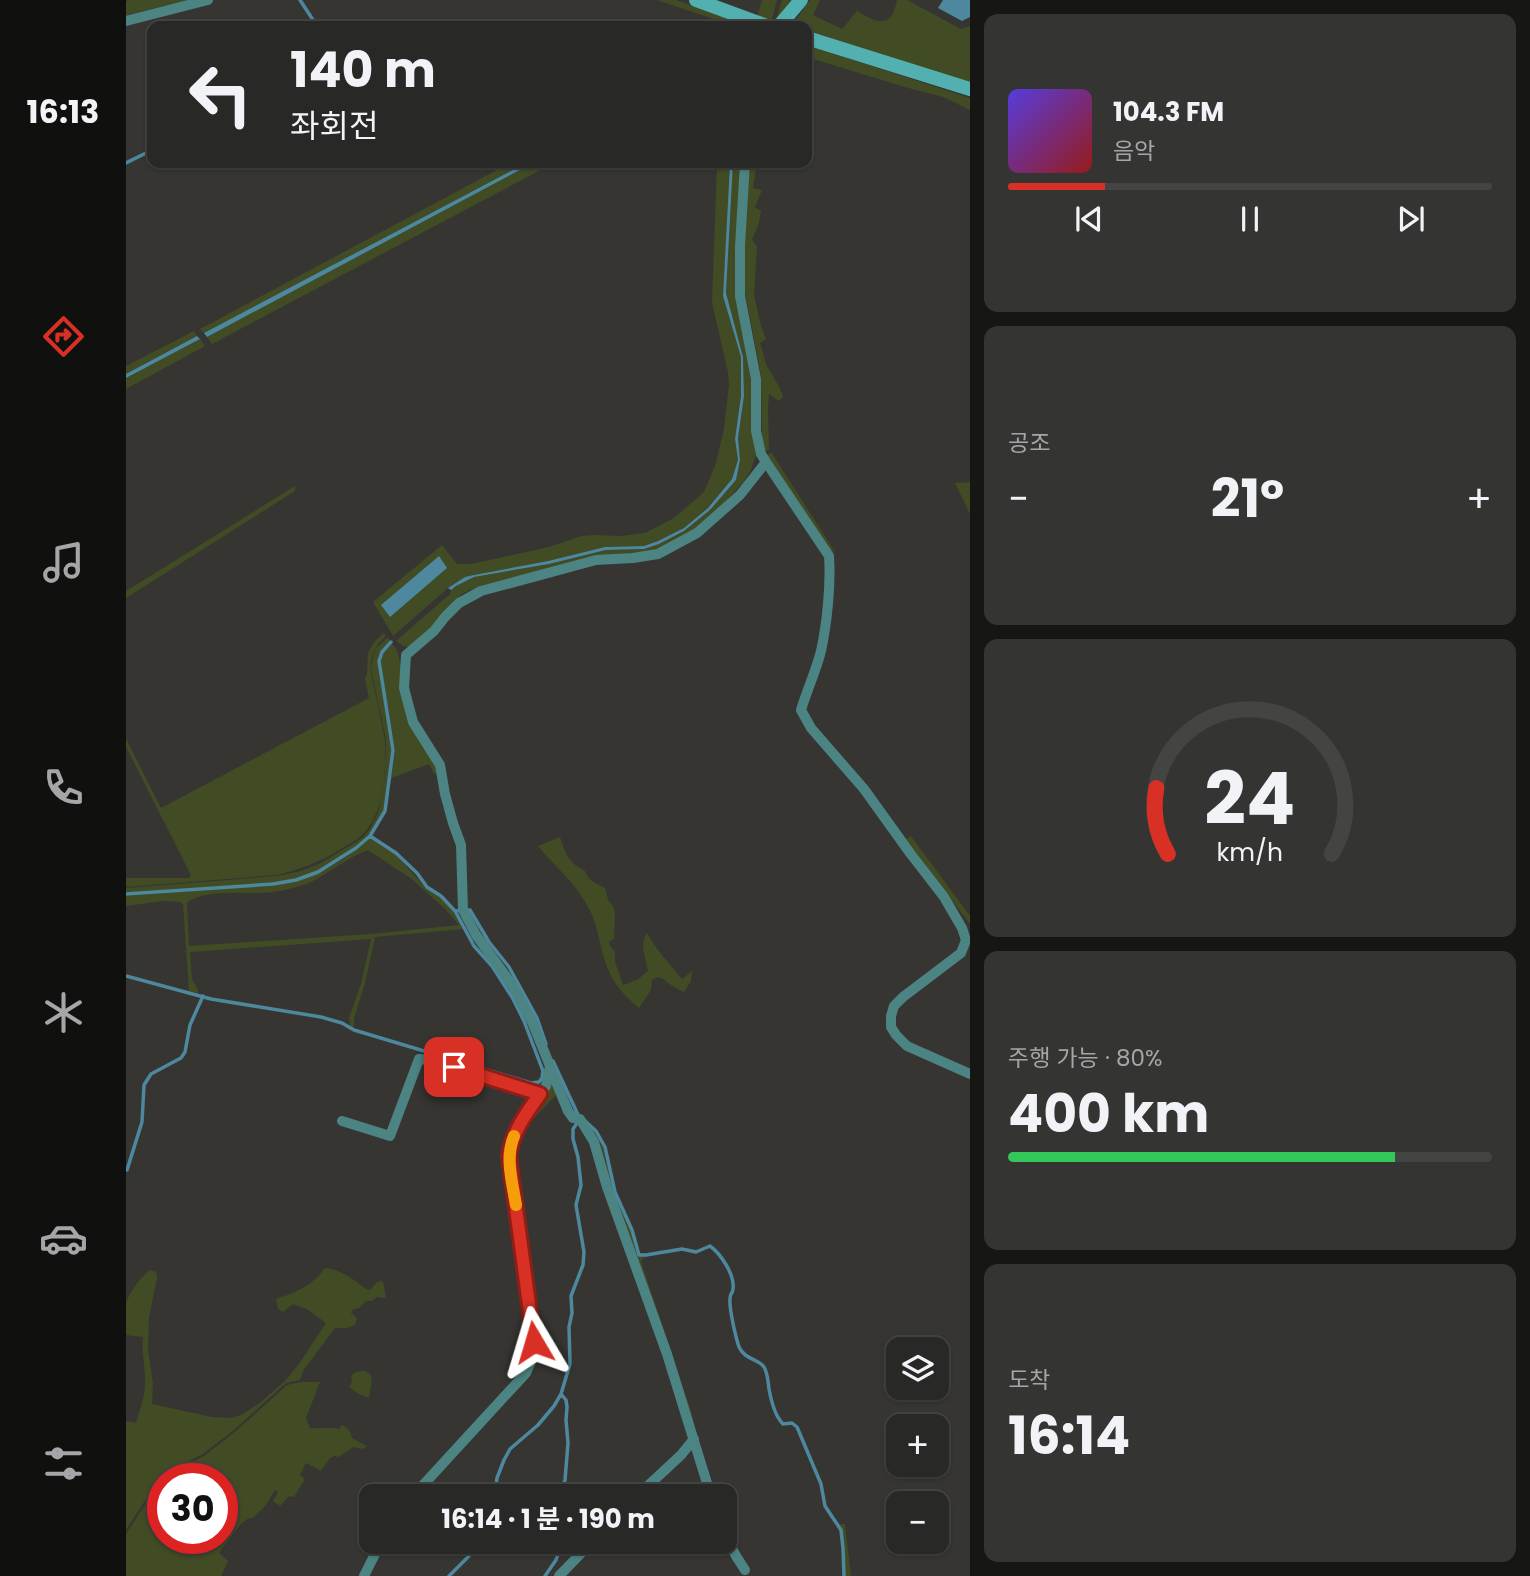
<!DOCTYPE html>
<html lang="ko">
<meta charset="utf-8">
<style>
:root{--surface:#282826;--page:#343432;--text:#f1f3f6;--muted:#a5a6a7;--line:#444443;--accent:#d93025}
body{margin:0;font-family:Poppins,"Noto Sans KR",sans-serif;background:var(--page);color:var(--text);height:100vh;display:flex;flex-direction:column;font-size:26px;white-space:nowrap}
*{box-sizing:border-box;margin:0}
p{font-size:23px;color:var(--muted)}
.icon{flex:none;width:38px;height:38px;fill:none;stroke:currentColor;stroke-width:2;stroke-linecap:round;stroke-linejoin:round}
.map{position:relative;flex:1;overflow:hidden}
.side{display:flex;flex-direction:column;gap:14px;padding:14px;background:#161615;width:560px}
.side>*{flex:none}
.banner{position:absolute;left:21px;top:21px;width:665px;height:147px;border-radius:14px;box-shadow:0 2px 5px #0004,0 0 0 2px var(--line);background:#282826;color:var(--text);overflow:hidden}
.tools{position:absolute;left:760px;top:1337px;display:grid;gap:14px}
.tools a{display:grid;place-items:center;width:63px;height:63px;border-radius:14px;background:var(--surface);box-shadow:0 2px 5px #0004,0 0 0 2px var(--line);font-size:35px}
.speed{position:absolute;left:21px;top:1463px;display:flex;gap:14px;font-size:35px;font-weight:700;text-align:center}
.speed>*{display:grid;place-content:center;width:91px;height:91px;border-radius:50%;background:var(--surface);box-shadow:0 2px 5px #0004,0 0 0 2px var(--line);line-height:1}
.speed .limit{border:10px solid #d22;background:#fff;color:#111}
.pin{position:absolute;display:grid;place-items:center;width:60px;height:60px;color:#fff;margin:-30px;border-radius:14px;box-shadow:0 4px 10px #0006}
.me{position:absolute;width:77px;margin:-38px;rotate:353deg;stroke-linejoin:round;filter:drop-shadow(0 0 5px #0008)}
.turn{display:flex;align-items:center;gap:24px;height:147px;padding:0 28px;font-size:32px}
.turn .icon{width:91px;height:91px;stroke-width:2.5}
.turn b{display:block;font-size:49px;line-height:60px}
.big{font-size:52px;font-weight:700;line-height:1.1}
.side .widget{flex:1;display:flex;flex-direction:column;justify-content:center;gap:10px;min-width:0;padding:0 24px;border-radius:14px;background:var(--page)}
.side .dial{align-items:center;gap:0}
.dial svg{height:182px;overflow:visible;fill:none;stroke:var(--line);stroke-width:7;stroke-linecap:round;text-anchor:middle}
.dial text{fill:var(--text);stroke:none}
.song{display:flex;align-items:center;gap:21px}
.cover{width:84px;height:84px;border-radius:10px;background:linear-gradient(135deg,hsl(250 70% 55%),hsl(0 70% 35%))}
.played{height:7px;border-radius:4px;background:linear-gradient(90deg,var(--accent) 20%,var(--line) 20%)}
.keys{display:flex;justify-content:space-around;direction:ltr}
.heat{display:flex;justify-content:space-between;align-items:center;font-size:38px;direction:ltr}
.charge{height:10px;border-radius:5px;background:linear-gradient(90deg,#34c759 80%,var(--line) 0)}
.trip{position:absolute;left:233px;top:1484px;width:378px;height:70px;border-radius:14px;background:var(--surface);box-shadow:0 2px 5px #0004,0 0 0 2px var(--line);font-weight:700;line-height:70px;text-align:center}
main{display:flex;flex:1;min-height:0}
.menu{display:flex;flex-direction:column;width:126px;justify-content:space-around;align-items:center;background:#10100f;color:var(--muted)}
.menu .icon{width:49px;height:49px}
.menu .current{color:var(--accent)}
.menu b{font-size:32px;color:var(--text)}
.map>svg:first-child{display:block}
</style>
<main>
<nav class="menu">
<b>16:13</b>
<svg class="icon current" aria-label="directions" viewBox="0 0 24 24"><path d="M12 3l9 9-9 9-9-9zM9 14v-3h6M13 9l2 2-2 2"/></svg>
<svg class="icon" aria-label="music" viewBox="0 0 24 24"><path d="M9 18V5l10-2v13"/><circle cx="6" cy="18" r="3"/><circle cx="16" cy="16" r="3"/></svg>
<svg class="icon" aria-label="phone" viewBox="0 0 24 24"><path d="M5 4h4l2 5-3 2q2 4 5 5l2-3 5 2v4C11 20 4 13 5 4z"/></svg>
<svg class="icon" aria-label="climate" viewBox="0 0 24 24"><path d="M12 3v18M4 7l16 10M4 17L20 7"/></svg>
<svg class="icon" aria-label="car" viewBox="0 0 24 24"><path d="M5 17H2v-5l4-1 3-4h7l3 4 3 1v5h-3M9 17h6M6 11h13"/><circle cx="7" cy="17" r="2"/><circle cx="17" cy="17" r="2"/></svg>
<svg class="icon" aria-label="filters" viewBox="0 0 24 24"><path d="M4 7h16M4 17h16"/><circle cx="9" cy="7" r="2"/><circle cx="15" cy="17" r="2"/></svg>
</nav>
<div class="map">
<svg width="844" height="1576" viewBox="0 0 844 1576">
<rect width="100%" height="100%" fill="#363532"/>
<path fill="#414c24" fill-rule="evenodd" d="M 3,0 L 63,0 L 0,15 L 0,1 Z
M 531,0 L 550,0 L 626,26 L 609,26 Z
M 636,0 L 651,0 L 646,19 L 650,20 L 656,0 L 672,0 L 648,23 L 631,17 Z
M 684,0 L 694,0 L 687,15 L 716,29 L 731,11 C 751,23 765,30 771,0 L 781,0 L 835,29 L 844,26 L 844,84 L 681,33 L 681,26 L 668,26 L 667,24 Z
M 681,45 L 844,98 L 844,110 L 817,97 L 775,86 L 681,57 Z
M 384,163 L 400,163 L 78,333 L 74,329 Z
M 407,163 L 428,163 L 86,344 L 81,337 Z
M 591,163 L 604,163 L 597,296 L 615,357 L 615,396 L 609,439 L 612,460 L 606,479 L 582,508 L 558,528 L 532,541 L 518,546 L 479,547 L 422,561 L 339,577 L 322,588 L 267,636 L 247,602 L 316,545 L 331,564 L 345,564 L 423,547 L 456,536 L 468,535 L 495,536 L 519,533 L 548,518 L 578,492 L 589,466 L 598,429 L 603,384 L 602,372 L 586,303 Z
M 607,163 L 615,163 L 612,245 L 627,367 L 630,455 L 625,470 L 618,481 L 597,505 L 565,534 L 530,551 L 384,578 L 344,590 L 336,594 L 328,601 L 306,628 L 282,647 L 278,646 L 270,641 L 324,594 L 325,590 L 330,586 L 348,577 L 423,564 L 480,550 L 518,549 L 533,544 L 558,531 L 584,510 L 610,480 L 614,460 L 612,438 L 618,396 L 617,357 L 600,293 Z
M 624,163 L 631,163 L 627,188 L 636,190 L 629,207 L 635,211 L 633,223 L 626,240 L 631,246 L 628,295 L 635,326 L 640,339 L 634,343 C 637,350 638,359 641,366 C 647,377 654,385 657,397 L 653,401 L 643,394 L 642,409 L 643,450 L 638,451 L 636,438 L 635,375 L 618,287 L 619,230 Z
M 68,331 L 71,336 L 0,374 L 0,366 Z
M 74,339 L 79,346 L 0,389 L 0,378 Z
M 645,452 L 709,552 L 704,550 L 640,456 Z
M 844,482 L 844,514 L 829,483 Z
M 169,486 L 169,491 L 0,598 L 0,591 Z
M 258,633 L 260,636 C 235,659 247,676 252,705 C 254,717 258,730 259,742 C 261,770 258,813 237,834 C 231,840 223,844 215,849 C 194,862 175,869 151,875 L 0,887 L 0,878 L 63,878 L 65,875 L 0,747 L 0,739 L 35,808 L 243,698 L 239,679 L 241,674 L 242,653 L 248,642 Z
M 262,637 L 265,642 L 255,652 L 252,660 L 266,750 L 258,811 L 243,835 L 229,848 L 192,871 L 170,879 L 147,883 L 0,893 L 0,888 L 151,876 L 175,871 L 195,863 L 236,838 L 244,829 L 252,813 L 257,790 L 260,757 L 260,739 L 245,669 L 247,656 L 250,648 Z
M 266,644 L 271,650 L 275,667 L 275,685 L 308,758 L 312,773 L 308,774 L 303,764 L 265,778 L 269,750 L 254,661 L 257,653 Z
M 785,836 L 844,916 L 844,924 L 780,839 Z
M 434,837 C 440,855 442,862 459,871 C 463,882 470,883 479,888 L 482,900 L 487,906 L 489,913 L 488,939 L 483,942 L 484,946 L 489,952 L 489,962 L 497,985 L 511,980 L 522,971 C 520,959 513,944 521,933 C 530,950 544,964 556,979 L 566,971 L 565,981 L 558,992 L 543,984 L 538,979 L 532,977 L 526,980 L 525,990 L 513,1008 C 497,995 485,981 479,961 C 473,943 472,926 463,909 C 451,884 429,867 412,846 Z
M 244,838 L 270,855 L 299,887 L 315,898 L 327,912 L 337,929 L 249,937 L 239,983 L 228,1018 L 228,1028 L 224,1026 L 223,1018 L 235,984 L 245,939 L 64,952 L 66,979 L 72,990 L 72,993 L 63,991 L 57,904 L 55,902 L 37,901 L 0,906 L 0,896 L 147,885 C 186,879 215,864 244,838 ZM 242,850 L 287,880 L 319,909 L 333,925 L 245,934 L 63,946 L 61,903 C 78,888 124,895 147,892 C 161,890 177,886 189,880 C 207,870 223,857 242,850 Z
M 424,1080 L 431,1091 L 430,1095 L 389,1138 Z
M 463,1126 L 469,1131 L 477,1148 L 488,1193 L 505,1230 L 512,1256 L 520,1257 L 516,1259 L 515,1262 L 564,1408 L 578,1462 Z
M 199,1268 C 210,1269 219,1274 228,1280 C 234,1284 237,1288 244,1290 L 251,1282 L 257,1281 L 260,1298 L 250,1297 L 246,1301 L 240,1301 L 233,1308 L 226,1310 L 225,1313 L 231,1318 L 229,1325 L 221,1328 L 209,1328 L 177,1371 L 174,1380 L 160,1383 L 109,1429 L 77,1454 L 49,1468 L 38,1476 L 26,1490 L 0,1530 L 0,1421 L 10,1423 C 14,1407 20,1396 19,1378 C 19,1363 15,1351 17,1337 L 0,1335 C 0,1325 0,1313 0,1304 C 2,1294 16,1275 24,1270 L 30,1272 L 31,1278 L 23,1317 L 22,1349 L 27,1384 L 26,1404 L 86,1417 L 106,1418 L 117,1414 L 135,1402 L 158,1382 L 173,1364 L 200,1323 L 182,1310 L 167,1304 L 157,1312 L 152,1309 L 150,1299 C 171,1292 186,1286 199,1268 Z
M 238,1371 L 243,1373 L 246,1378 L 243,1398 L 233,1394 L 223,1387 L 226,1382 L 225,1376 L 230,1372 Z
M 175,1382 L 194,1382 L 180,1418 L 184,1428 C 194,1429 204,1427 213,1429 L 216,1425 C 222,1428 225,1432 226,1438 L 241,1446 L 237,1449 L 227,1447 L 213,1457 L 209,1456 L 204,1458 L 195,1471 L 180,1463 L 174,1475 L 179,1479 L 168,1497 L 163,1496 L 154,1506 L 147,1501 L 152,1492 L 149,1490 L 140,1505 L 127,1518 L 121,1519 L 114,1525 L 93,1553 L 102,1561 L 95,1576 L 0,1576 L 0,1534 L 28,1491 L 37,1481 L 37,1538 L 96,1538 L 96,1479 L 39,1479 L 50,1470 L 78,1456 L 110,1431 L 161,1385 Z
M 712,1524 L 719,1524 L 725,1576 L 719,1576 C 718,1559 721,1538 712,1524 Z"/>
<path fill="#4d889f" d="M 817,0 L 844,0 L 844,17 L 836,21 L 812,8 Z
M 400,163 L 407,163 L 81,337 L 78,333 Z
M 604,163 L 607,163 L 600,293 L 617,357 L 618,396 L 612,438 L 614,460 L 610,480 L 584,510 L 558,531 L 533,544 L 518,549 L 480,550 L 423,564 L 348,577 L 330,586 L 325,590 L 322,588 L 339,577 L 348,575 L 422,561 L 479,547 L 518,546 L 532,541 L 558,528 L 582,508 L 606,479 L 612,460 L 609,439 L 615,396 L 615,357 L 597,296 Z
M 71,336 L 74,339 L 0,378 L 0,374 Z
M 313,556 L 321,568 L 264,617 L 255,605 Z"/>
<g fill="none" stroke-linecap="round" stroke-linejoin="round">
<path stroke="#4d889f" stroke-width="3.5" d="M 174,0 L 191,26
M 0,163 L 26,150
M 244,836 L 270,853 L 291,873 L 301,887 L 315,896 L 329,911 L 344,910 L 363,942 L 383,967 L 411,1018 L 420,1044
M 0,894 L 147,884 L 170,880 L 192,872 L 230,848 L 244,836 L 259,811 L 267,750 L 253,661 L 256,652 L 265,642
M 0,976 L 85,999 L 195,1017 L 216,1023 L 228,1030 L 405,1083 L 413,1082 L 416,1078 L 417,1071 L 398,1021 L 386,997 L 366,966 L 348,946 L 329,911
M 458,1120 L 470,1131 L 479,1147 L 489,1192 L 506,1230 L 513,1255 L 520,1255 L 556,1249 L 570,1252 L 584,1246 C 595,1254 609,1275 607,1289 C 606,1296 604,1292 604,1299 C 603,1309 610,1338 613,1347 C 619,1360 633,1359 638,1367 C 642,1374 642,1382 643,1389 C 645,1400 649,1416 657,1424 L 666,1423 L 671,1427 L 695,1484 L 699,1506 L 715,1530 L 717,1548 L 718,1576
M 1,1170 L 16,1122 L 18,1085 L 25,1074 L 55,1058 L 59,1052 L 64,1025 L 77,996
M 369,1496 L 371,1478 L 378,1460 L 384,1449 L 412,1425 L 428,1406 L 435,1394 L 444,1364 L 443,1327 L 446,1313 L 445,1296 L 457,1265 L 458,1252 L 450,1205 L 455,1185 L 452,1157 L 447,1139 L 447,1129 L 454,1119 L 427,1061
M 433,1496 L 439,1480 L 442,1443 L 440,1420 L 441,1407 L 440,1400 L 435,1394
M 323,1576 L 343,1556 L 345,1542
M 419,1576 L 430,1560 L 436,1542"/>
<path stroke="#4c8483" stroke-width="10" d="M 0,21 L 82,0
M 619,163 L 614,246 L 614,296 L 630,379 L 630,431 L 635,454 L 640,462 L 703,556 C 705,585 701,623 695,651 C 690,671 681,690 675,710 L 685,728 L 738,789 L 784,853 L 818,897 L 836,928 L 840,940 L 835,953 L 777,997 L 768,1006 L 765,1016 L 765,1027 L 770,1035 L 781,1046 L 844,1074
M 424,1067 L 442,1111 L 447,1118 L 454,1119 L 468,1142 L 481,1187 L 541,1354 L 585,1496
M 216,1121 L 264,1136 L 293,1059 L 306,1060 L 414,1094
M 287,1496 L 400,1373 L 406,1359 L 408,1342 L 383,1156 L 385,1143 L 391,1127 L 420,1086 L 424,1066 L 407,1024 L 387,986 L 350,935 L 337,910 L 335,845 L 327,823 L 319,794 L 314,765 L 287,722 L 278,688 L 280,655 L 308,631 L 319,617 L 333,603 L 355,591 L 470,560 L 507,558 L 532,554 L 571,533 L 614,495 L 640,462
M 511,1496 L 555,1455 L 568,1439
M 598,1533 L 610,1556 L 619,1570
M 238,1576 L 255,1542
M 433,1576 L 466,1542"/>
<path stroke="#52b0b0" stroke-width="14" d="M 570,0 L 641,26
M 653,26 L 675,0
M 681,38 L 844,89"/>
</g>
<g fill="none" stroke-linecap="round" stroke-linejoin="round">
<g stroke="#8d1f18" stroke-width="18">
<path id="route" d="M 328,1067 L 414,1094 C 400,1114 386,1132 383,1156 L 408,1342"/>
</g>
<use href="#route" stroke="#d93025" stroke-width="12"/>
<path stroke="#f59e0b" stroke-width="12" d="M 388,1136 C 379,1158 386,1182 390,1205"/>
</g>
</svg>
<div class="tools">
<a><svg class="icon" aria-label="layers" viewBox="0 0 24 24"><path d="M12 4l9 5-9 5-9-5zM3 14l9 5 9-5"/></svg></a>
<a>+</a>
<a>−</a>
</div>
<div class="speed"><div class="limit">30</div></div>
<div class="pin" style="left:328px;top:1067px;background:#d93025"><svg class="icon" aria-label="arrive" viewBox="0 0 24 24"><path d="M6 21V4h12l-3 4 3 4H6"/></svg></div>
<svg class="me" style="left:408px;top:1342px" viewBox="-20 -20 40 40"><path d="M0-17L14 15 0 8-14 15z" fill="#d93025" stroke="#fff" stroke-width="4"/></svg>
<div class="trip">16:14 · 1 분 · 190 m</div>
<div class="banner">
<div class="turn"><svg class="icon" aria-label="left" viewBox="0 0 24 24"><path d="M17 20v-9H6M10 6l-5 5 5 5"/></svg><div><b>140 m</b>좌회전</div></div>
</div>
</div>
<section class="side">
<div class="widget">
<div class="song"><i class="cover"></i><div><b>104.3 FM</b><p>음악</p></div></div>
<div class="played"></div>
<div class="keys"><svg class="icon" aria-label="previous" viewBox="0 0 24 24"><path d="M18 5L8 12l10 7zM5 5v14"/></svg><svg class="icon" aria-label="pause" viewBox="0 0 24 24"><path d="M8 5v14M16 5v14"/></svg><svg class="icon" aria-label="next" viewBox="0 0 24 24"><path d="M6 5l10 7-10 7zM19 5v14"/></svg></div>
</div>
<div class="widget"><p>공조</p>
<div class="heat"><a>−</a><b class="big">21°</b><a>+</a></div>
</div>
<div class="widget dial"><svg viewBox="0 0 100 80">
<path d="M14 69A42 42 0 1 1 86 69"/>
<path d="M14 69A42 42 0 0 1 9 40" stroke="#d93025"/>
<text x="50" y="56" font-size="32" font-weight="700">24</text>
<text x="50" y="72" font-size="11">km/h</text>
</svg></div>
<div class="widget"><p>주행 가능 · 80%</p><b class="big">400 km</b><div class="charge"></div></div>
<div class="widget"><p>도착</p><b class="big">16:14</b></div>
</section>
</main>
